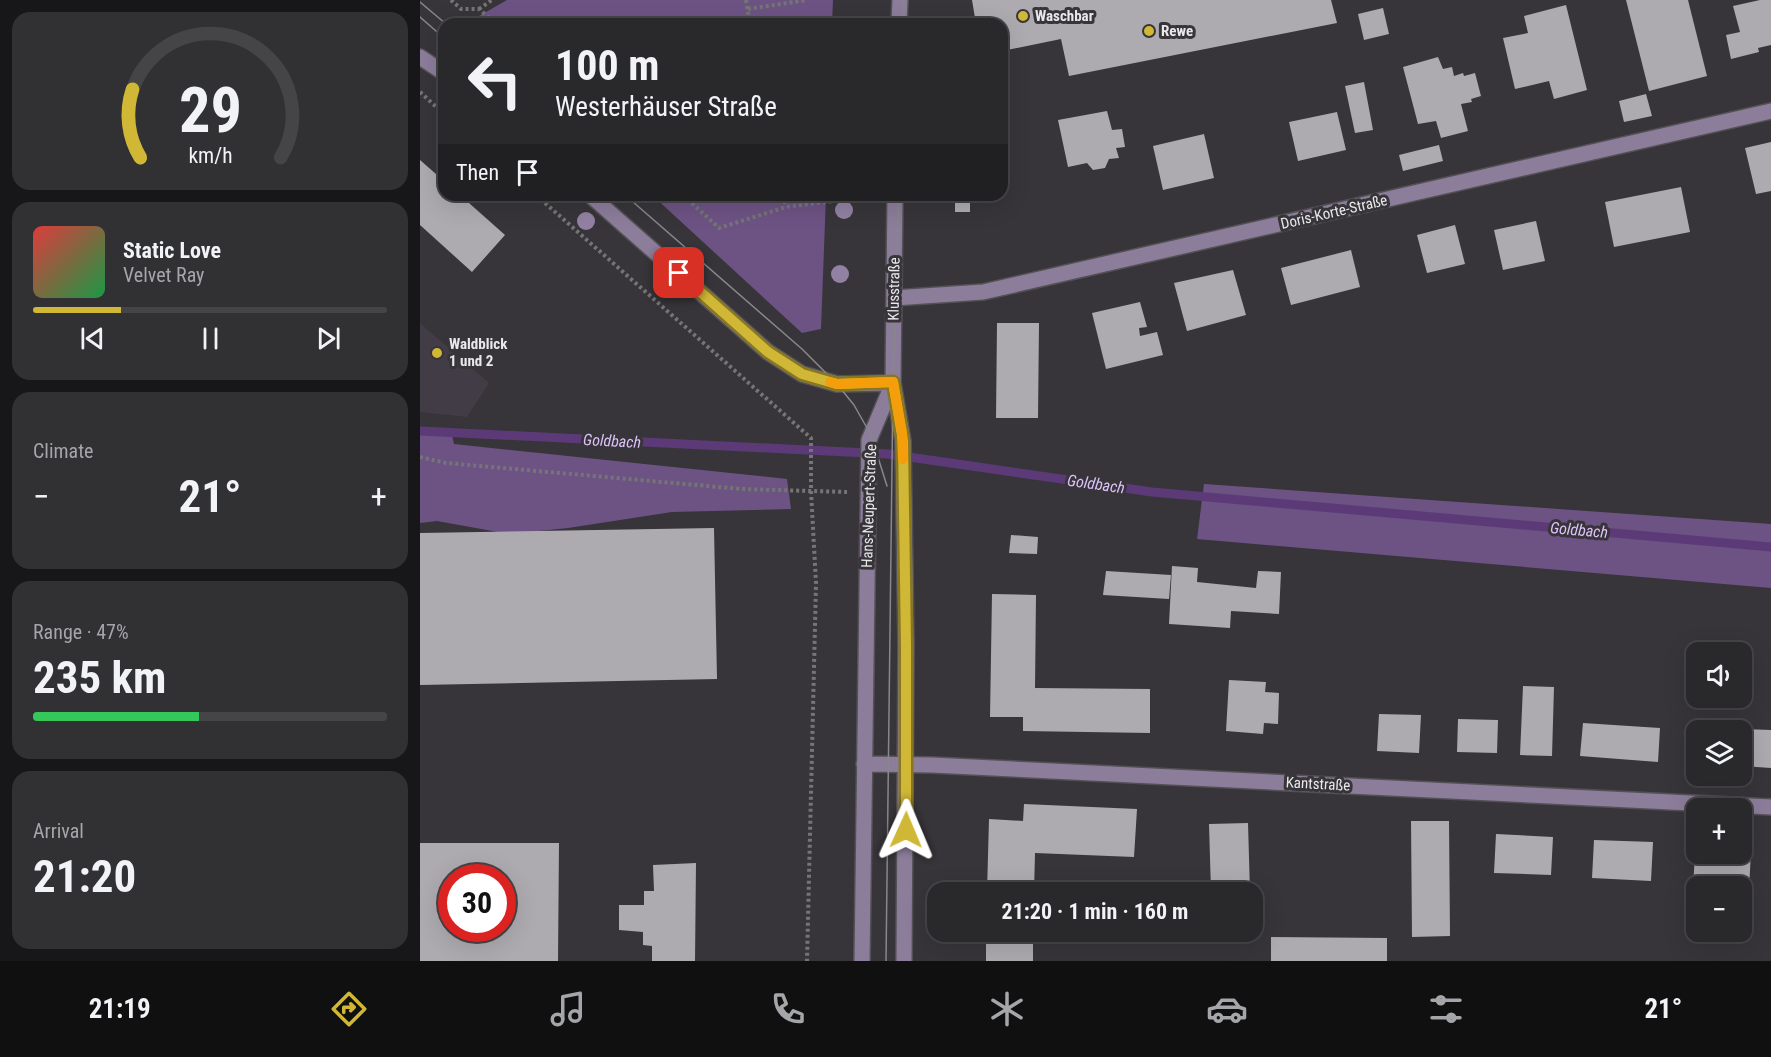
<!DOCTYPE html>
<meta charset="utf-8">
<style>
:root{--surface:#29282b;--page:#313033;--text:#f1f3f6;--muted:#a5a6a9;--line:#454447;--accent:#d0b736}
body{margin:0;font-family:"Roboto Condensed",sans-serif;background:var(--page);color:var(--text);height:100vh;display:flex;flex-direction:column;font-size:22px;white-space:nowrap}
*{box-sizing:border-box;margin:0}
p{font-size:20px;color:var(--muted)}
.icon{flex:none;width:33px;height:33px;fill:none;stroke:currentColor;stroke-width:2;stroke-linecap:round;stroke-linejoin:round}
.map{position:relative;flex:1;overflow:hidden}
.drawer{display:flex;flex-direction:column;gap:12px;padding:12px;background:#171618;width:420px}
.drawer>*{flex:none}
.guide{position:absolute;left:18px;top:18px;width:570px;height:183px;border-radius:18px;box-shadow:0 6px 24px #0002,0 0 0 2px var(--line);background:#29282b;color:var(--text);overflow:hidden}
.controls{position:absolute;left:1266px;top:642px;display:grid;gap:12px}
.controls a{display:grid;place-items:center;width:66px;height:66px;border-radius:12px;background:var(--surface);box-shadow:0 6px 24px #0002,0 0 0 2px var(--line);font-size:30px}
.speed{position:absolute;left:18px;top:864px;display:flex;gap:12px;font-size:30px;font-weight:700;text-align:center}
.speed>*{display:grid;place-content:center;width:78px;height:78px;border-radius:50%;background:var(--surface);box-shadow:0 6px 24px #0002,0 0 0 2px var(--line);line-height:1}
.speed .limit{border:9px solid #d22;background:#fff;color:#111}
.pin{position:absolute;display:grid;place-items:center;width:51px;height:51px;color:#fff;margin:-26px;border-radius:12px;box-shadow:0 3px 9px #0006}
.me{position:absolute;width:66px;margin:-33px;rotate:1deg;stroke-linejoin:round;filter:drop-shadow(0 0 4px #0008)}
.turn{display:flex;align-items:center;gap:21px;height:126px;padding:0 18px;font-size:27px}
.turn .icon{width:78px;height:78px;stroke-width:2.5}
.turn b{display:block;font-size:42px;line-height:51px}
.then{display:flex;align-items:center;height:57px;padding:0 18px;background:#0003;gap:12px;font-size:22px}
.big{font-size:45px;font-weight:700;line-height:1.1}
.drawer .tile{flex:1;display:flex;flex-direction:column;justify-content:center;gap:9px;min-width:0;padding:0 21px;border-radius:18px;background:var(--page)}
.drawer .dial{align-items:center;gap:0}
.dial svg{height:156px;overflow:visible;fill:none;stroke:var(--line);stroke-width:7;stroke-linecap:round;text-anchor:middle}
.dial text{fill:var(--text);stroke:none}
.song{display:flex;align-items:center;gap:18px}
.cover{width:72px;height:72px;border-radius:9px;background:linear-gradient(135deg,hsl(0 70% 55%),hsl(140 70% 35%))}
.played{height:6px;border-radius:3px;background:linear-gradient(90deg,var(--accent) 25%,var(--line) 25%)}
.keys{display:flex;justify-content:space-around;direction:ltr}
.heat{display:flex;justify-content:space-between;align-items:center;font-size:33px;direction:ltr}
.charge{height:9px;border-radius:4px;background:linear-gradient(90deg,#34c759 47%,var(--line) 0)}
.trip{position:absolute;left:507px;top:882px;width:336px;height:60px;border-radius:18px;background:var(--surface);box-shadow:0 6px 24px #0002,0 0 0 2px var(--line);font-weight:700;line-height:60px;text-align:center}
.tab-bar{display:flex;height:96px;justify-content:space-around;align-items:center;background:#101011;color:var(--muted)}
.tab-bar .icon{width:42px;height:42px}
.tab-bar .active{color:var(--accent)}
.tab-bar b{font-size:27px;color:var(--text)}
main{display:flex;flex:1;min-height:0}
.map>svg:first-child{display:block}
</style>
<main>
<section class="drawer">
<div class="tile dial"><svg viewBox="0 0 100 80">
<path d="M14 69A42 42 0 1 1 86 69"/>
<path d="M14 69A42 42 0 0 1 10 34" stroke="#d0b736"/>
<text x="50" y="56" font-size="32" font-weight="700">29</text>
<text x="50" y="72" font-size="11">km/h</text>
</svg></div>
<div class="tile">
<div class="song"><i class="cover"></i><div><b>Static Love</b><p>Velvet Ray</p></div></div>
<div class="played"></div>
<div class="keys"><svg class="icon" aria-label="previous" viewBox="0 0 24 24"><path d="M18 5L8 12l10 7zM5 5v14"/></svg><svg class="icon" aria-label="pause" viewBox="0 0 24 24"><path d="M8 5v14M16 5v14"/></svg><svg class="icon" aria-label="next" viewBox="0 0 24 24"><path d="M6 5l10 7-10 7zM19 5v14"/></svg></div>
</div>
<div class="tile"><p>Climate</p>
<div class="heat"><a>−</a><b class="big">21°</b><a>+</a></div>
</div>
<div class="tile"><p>Range · 47%</p><b class="big">235 km</b><div class="charge"></div></div>
<div class="tile"><p>Arrival</p><b class="big">21:20</b></div>
</section>
<div class="map">
<svg width="1351" height="961" viewBox="0 0 1351 961">
<rect width="100%" height="100%" fill="#373539"/>
<path fill="#413c46" d="M 0,323 L 69,383 L 47,417 L 0,412 Z"/>
<path fill="#6d5384" d="M 87,0 L 413,0 L 412,24 L 45,24 Z
M 232,195 L 406,195 L 401,329 L 382,333 Z
M 0,432 L 32,435 L 34,444 L 367,479 L 371,509 L 252,512 L 148,528 L 89,534 L 17,521 L 0,523 Z
M 784,484 L 1351,524 L 1351,588 L 777,539 Z"/>
<g fill="none" stroke-linecap="round" stroke-linejoin="round">
<path stroke="#5c3a78" stroke-width="9" d="M 0,431 L 468,454 L 732,492 L 1351,547"/>
</g>
<path fill="#aeabb0" fill-rule="evenodd" d="M 552,0 L 911,0 L 917,23 L 649,76 L 641,39 L 582,51 L 582,24 L 556,24 Z
M 1206,0 L 1268,0 L 1287,76 L 1229,91 Z
M 1340,0 L 1351,0 L 1351,45 L 1338,48 L 1339,52 L 1311,59 L 1306,35 L 1320,32 L 1313,6 Z
M 1146,5 L 1167,90 L 1134,99 L 1129,81 L 1095,89 L 1083,38 L 1108,33 L 1104,16 Z
M 963,8 L 969,34 L 944,40 L 938,14 Z
M 1018,57 L 1023,69 L 1032,67 L 1034,76 L 1043,73 L 1044,76 L 1055,73 L 1061,96 L 1051,99 L 1052,102 L 1041,104 L 1048,131 L 1021,138 L 1016,121 L 998,124 L 983,67 Z
M 944,82 L 953,130 L 935,133 L 925,86 Z
M 1226,94 L 1232,116 L 1204,122 L 1199,101 Z
M 687,111 L 692,130 L 702,129 L 705,147 L 696,148 L 699,158 L 689,159 L 685,168 L 673,170 L 667,163 L 648,167 L 638,120 Z
M 917,112 L 926,150 L 878,161 L 869,122 Z
M 784,134 L 794,178 L 743,190 L 733,146 Z
M 1351,142 L 1351,191 L 1336,194 L 1325,148 Z
M 1019,145 L 1023,161 L 983,171 L 979,155 Z
M 0,160 L 24,181 L 24,195 L 40,195 L 85,235 L 52,272 L 0,225 Z
M 1261,187 L 1270,232 L 1194,247 L 1185,202 Z
M 550,199 L 550,212 L 535,212 L 535,200 Z
M 1116,221 L 1125,261 L 1083,270 L 1074,230 Z
M 1035,225 L 1045,264 L 1007,273 L 997,235 Z
M 931,250 L 940,287 L 871,305 L 861,268 Z
M 813,270 L 826,315 L 767,331 L 754,283 Z
M 720,302 L 727,327 L 719,328 L 720,336 L 737,332 L 743,355 L 686,369 L 672,313 Z
M 577,323 L 619,323 L 618,418 L 576,418 Z
M 294,528 L 297,679 L 0,685 L 0,533 Z
M 591,535 L 618,537 L 617,554 L 589,553 Z
M 752,566 L 778,568 L 777,582 L 836,588 L 838,571 L 861,572 L 859,614 L 811,611 L 810,628 L 749,624 Z
M 686,571 L 751,575 L 749,599 L 683,595 Z
M 572,594 L 616,595 L 615,688 L 730,689 L 730,733 L 603,731 L 603,717 L 570,717 Z
M 809,680 L 846,682 L 845,692 L 859,693 L 858,724 L 844,723 L 843,734 L 806,731 Z
M 1103,686 L 1134,687 L 1132,756 L 1100,755 Z
M 959,714 L 1001,715 L 999,753 L 957,751 Z
M 1038,719 L 1078,720 L 1077,753 L 1037,752 Z
M 1163,723 L 1240,728 L 1238,762 L 1160,756 Z
M 1295,728 L 1351,730 L 1351,768 L 1322,766 L 1322,730 L 1294,730 Z
M 604,804 L 717,809 L 714,857 L 615,853 L 614,892 L 567,892 L 569,819 L 603,821 Z
M 991,821 L 1029,821 L 1030,936 L 992,937 Z
M 828,823 L 830,892 L 791,892 L 789,824 Z
M 1076,834 L 1133,837 L 1131,875 L 1074,873 Z
M 1174,840 L 1233,842 L 1231,881 L 1172,878 Z
M 0,843 L 139,843 L 138,961 L 0,961 ZM 32,878 L 82,878 L 82,928 L 32,928 Z
M 1322,851 L 1331,851 L 1329,890 L 1322,890 L 1322,886 L 1273,887 L 1275,854 L 1322,854 Z
M 276,863 L 275,961 L 232,961 L 232,946 L 223,945 L 223,932 L 199,930 L 199,905 L 224,905 L 224,891 L 234,891 L 233,865 Z
M 566,932 L 613,932 L 613,961 L 566,961 Z
M 793,932 L 823,932 L 823,933 L 793,934 Z
M 851,937 L 967,938 L 967,961 L 851,961 Z"/>
<g fill="none" stroke-linecap="round" stroke-linejoin="round">
<g stroke="#535155" stroke-width="18">
<path id="minor" d="M 479,24 L 480,0
M 0,57 L 24,73
M 170,195 L 348,352 L 382,374 L 417,384 L 473,383
M 475,195 L 473,383 L 483,441 L 486,646 L 484,961
M 474,298 L 563,292 L 1351,111
M 444,764 L 512,765 L 1351,807
M 442,961 L 449,440 L 473,383"/>
</g>
<path stroke="#757477" stroke-width="4" stroke-dasharray="3 3" stroke-linecap="butt" d="M 31,0 L 41,9 L 59,9 L 76,24
M 326,0 L 330,24
M 59,9 L 72,0
M 328,9 L 387,0
M 0,92 L 24,114
M 116,195 L 391,438 L 391,491 L 396,583 L 387,961
M 263,195 L 299,228 L 366,207 L 413,201
M 363,195 L 366,207
M 0,457 L 26,463 L 322,489 L 427,492"/>
<use href="#minor" stroke="#8c7d9b" stroke-width="15"/>
<path stroke="#88878a" stroke-width="1.5" d="M 0,2 L 26,24
M 0,17 L 24,38
M 484,24 L 484,0
M 205,195 L 382,349 L 417,384 L 434,405 L 451,435 L 467,486
M 466,961 L 473,383 L 479,195"/>
</g>
<g fill="#9281a2">
<circle cx="424" cy="210" r="9"/>
<circle cx="166" cy="221" r="9"/>
<circle cx="420" cy="274" r="9"/>
</g>
<g fill="none" stroke-linecap="round" stroke-linejoin="round">
<g stroke="#877723" stroke-width="15">
<path id="route" d="M 259,273 L 348,352 L 382,374 L 417,384 L 473,382 L 483,441 L 486,646 L 486,830"/>
</g>
<use href="#route" stroke="#d0b736" stroke-width="10"/>
<path stroke="#f59e0b" stroke-width="10" d="M 410,382 L 417,384 L 473,382 L 482,433 L 483,459"/>
</g>
<g fill="#d0b736" stroke="#373539" stroke-width="2">
<circle cx="603" cy="16" r="6"/>
<circle cx="729" cy="31" r="6"/>
<circle cx="17" cy="353" r="6"/>
</g>
<g text-anchor="middle" dominant-baseline="central" stroke-width="6" stroke-linejoin="round" paint-order="stroke">
<g font-size="15" font-weight="bold" fill="#e8e7ea" stroke="#373539" text-anchor="start">
<text x="615" y="16">Waschbar</text>
<text x="741" y="31">Rewe</text>
<text x="29" y="344">Waldblick<tspan x="29" dy="17">1 und 2</tspan></text>
</g>
<g font-size="15" fill="#e8e7ea" stroke="#373539">
<text transform="translate(914 212) rotate(-13)">Doris-Korte-Straße</text>
<text transform="translate(474 289) rotate(-89)">Klusstraße</text>
<text transform="translate(449 506) rotate(-88)">Hans-Neupert-Straße</text>
<text transform="translate(898 784) rotate(3)">Kantstraße</text>
</g>
<g font-size="16" font-style="italic" fill="#ddc1f9" stroke="#373539">
<text transform="translate(192 441) rotate(3)">Goldbach</text>
<text transform="translate(676 484) rotate(8)">Goldbach</text>
<text transform="translate(1159 530) rotate(5)">Goldbach</text>
</g>
</g>
</svg>
<div class="controls">
<a><svg class="icon" aria-label="sound" viewBox="0 0 24 24"><path d="M4 9h4l5-4v14l-5-4H4zM17 9q2 3 0 6"/></svg></a>
<a><svg class="icon" aria-label="layers" viewBox="0 0 24 24"><path d="M12 4l9 5-9 5-9-5zM3 14l9 5 9-5"/></svg></a>
<a>+</a>
<a>−</a>
</div>
<div class="speed"><div class="limit">30</div></div>
<div class="pin" style="left:259px;top:273px;background:#d93025"><svg class="icon" aria-label="arrive" viewBox="0 0 24 24"><path d="M6 21V4h12l-3 4 3 4H6"/></svg></div>
<svg class="me" style="left:486px;top:830px" viewBox="-20 -20 40 40"><path d="M0-17L14 15 0 8-14 15z" fill="#d0b736" stroke="#fff" stroke-width="4"/></svg>
<div class="trip">21:20 · 1 min · 160 m</div>
<div class="guide">
<div class="turn"><svg class="icon" aria-label="left" viewBox="0 0 24 24"><path d="M17 20v-9H6M10 6l-5 5 5 5"/></svg><div><b>100 m</b>Westerhäuser Straße</div></div>
<div class="then">Then<svg class="icon" aria-label="arrive" viewBox="0 0 24 24"><path d="M6 21V4h12l-3 4 3 4H6"/></svg></div>
</div>
</div>
</main>
<nav class="tab-bar">
<b>21:19</b>
<svg class="icon active" aria-label="directions" viewBox="0 0 24 24"><path d="M12 3l9 9-9 9-9-9zM9 14v-3h6M13 9l2 2-2 2"/></svg>
<svg class="icon" aria-label="music" viewBox="0 0 24 24"><path d="M9 18V5l10-2v13"/><circle cx="6" cy="18" r="3"/><circle cx="16" cy="16" r="3"/></svg>
<svg class="icon" aria-label="phone" viewBox="0 0 24 24"><path d="M5 4h4l2 5-3 2q2 4 5 5l2-3 5 2v4C11 20 4 13 5 4z"/></svg>
<svg class="icon" aria-label="climate" viewBox="0 0 24 24"><path d="M12 3v18M4 7l16 10M4 17L20 7"/></svg>
<svg class="icon" aria-label="car" viewBox="0 0 24 24"><path d="M5 17H2v-5l4-1 3-4h7l3 4 3 1v5h-3M9 17h6M6 11h13"/><circle cx="7" cy="17" r="2"/><circle cx="17" cy="17" r="2"/></svg>
<svg class="icon" aria-label="filters" viewBox="0 0 24 24"><path d="M4 7h16M4 17h16"/><circle cx="9" cy="7" r="2"/><circle cx="15" cy="17" r="2"/></svg>
<b>21°</b>
</nav>
